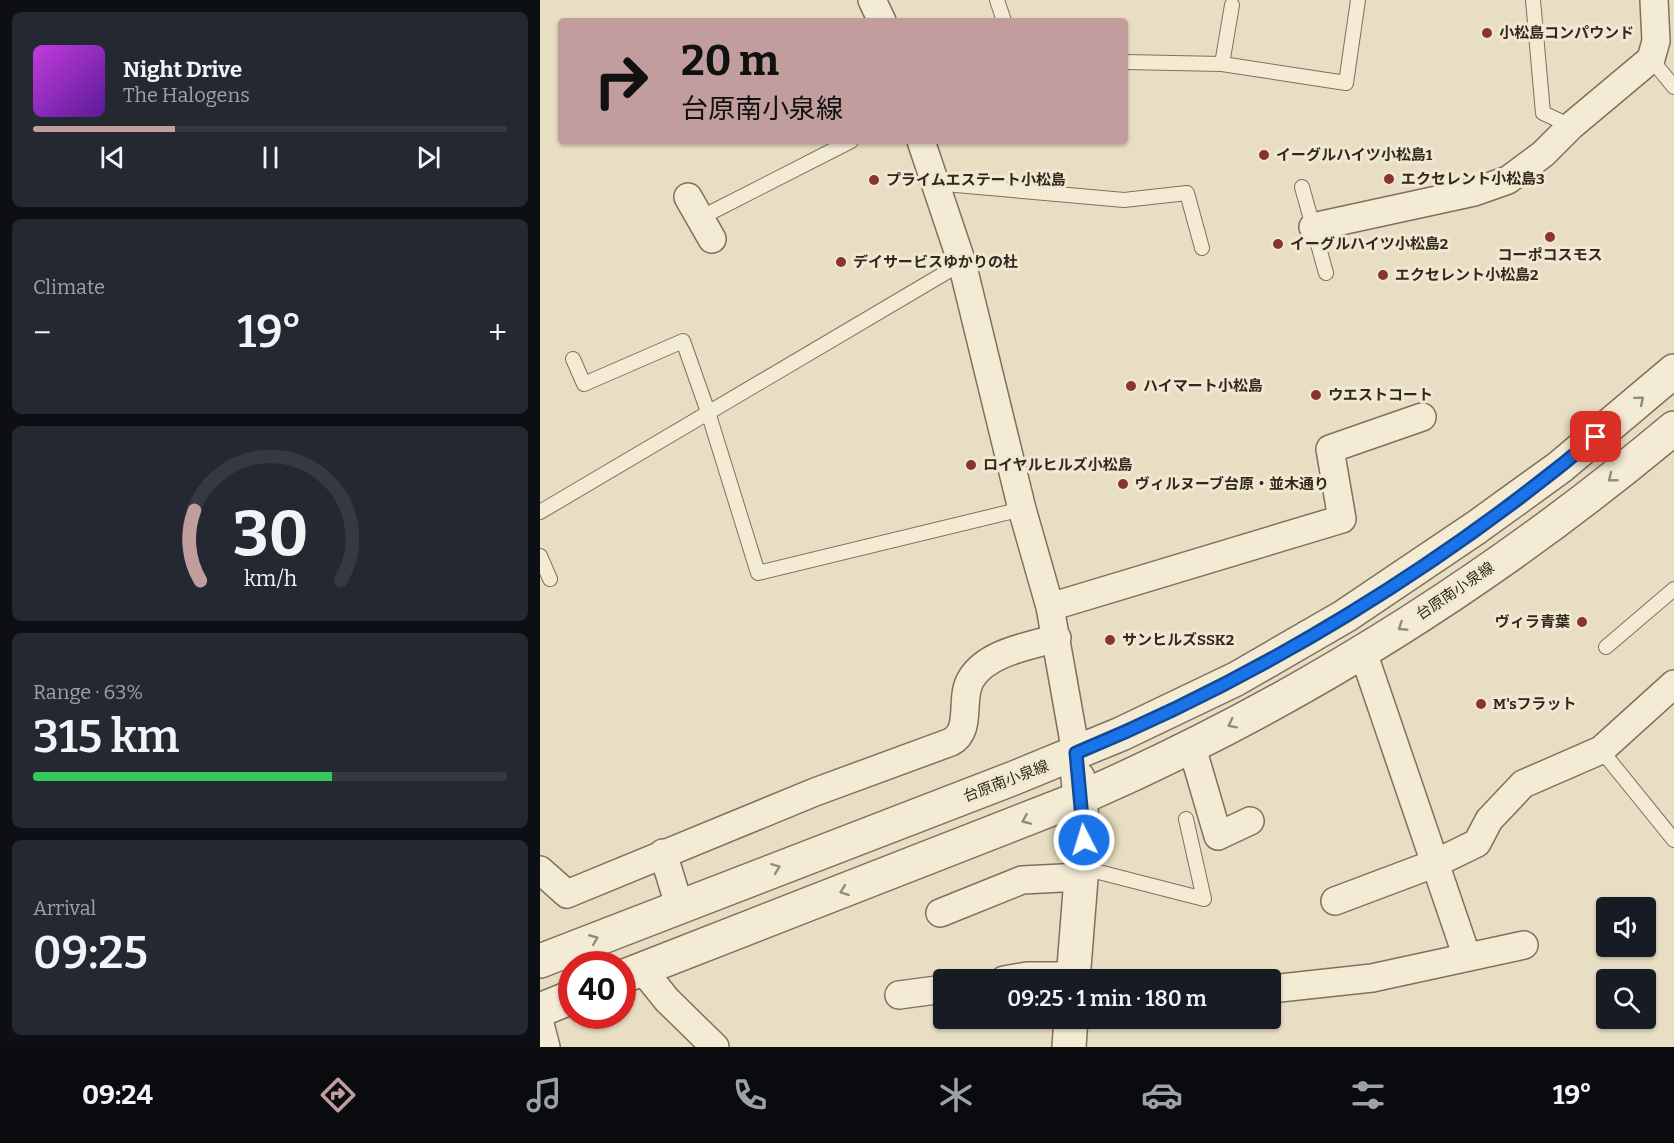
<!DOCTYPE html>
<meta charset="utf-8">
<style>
:root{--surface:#171b24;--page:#242831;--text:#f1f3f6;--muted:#9ea1a6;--line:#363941;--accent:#c29d9e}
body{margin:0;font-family:Bitter,"Noto Sans JP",serif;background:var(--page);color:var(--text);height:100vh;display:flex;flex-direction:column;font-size:22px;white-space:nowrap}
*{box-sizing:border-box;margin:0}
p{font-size:20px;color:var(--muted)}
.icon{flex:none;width:33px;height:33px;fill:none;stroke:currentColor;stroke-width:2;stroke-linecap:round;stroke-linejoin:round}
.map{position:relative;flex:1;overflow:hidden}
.sheet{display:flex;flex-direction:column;gap:12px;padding:12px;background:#0d0f14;width:540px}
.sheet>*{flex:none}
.guide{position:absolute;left:18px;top:18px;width:570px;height:126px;border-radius:6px;box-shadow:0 2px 4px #0004;background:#c29d9e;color:#111;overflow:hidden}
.tools{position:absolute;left:1056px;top:897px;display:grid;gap:12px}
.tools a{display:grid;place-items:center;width:60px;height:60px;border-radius:6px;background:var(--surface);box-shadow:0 2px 4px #0004;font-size:30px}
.speed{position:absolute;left:18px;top:951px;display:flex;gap:12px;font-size:30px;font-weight:700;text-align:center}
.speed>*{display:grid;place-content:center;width:78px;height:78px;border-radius:50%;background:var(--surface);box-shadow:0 2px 4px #0004;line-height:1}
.speed .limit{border:9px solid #d22;background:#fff;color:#111}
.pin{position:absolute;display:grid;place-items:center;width:51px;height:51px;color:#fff;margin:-26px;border-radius:12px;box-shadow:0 3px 9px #0006}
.me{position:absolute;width:66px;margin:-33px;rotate:355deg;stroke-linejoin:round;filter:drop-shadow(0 0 4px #0008)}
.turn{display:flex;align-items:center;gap:21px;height:126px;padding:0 24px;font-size:27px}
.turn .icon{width:78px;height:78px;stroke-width:2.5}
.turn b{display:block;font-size:42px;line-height:51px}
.big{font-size:45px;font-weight:600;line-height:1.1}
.sheet .widget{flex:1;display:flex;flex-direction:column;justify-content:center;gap:9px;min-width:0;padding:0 21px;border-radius:9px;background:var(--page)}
.sheet .dial{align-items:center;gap:0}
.dial svg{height:156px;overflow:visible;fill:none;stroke:var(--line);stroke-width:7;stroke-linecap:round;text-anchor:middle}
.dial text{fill:var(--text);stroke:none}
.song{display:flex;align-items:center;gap:18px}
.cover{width:72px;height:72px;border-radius:9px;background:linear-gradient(135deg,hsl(290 70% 55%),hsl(270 70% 35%))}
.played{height:6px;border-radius:3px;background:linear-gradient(90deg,var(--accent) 30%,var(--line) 30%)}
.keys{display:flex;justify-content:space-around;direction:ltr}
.heat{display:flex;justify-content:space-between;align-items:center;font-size:33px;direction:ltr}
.charge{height:9px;border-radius:4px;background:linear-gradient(90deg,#34c759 63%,var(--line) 0)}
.trip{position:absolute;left:393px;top:969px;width:348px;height:60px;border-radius:6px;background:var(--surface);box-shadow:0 2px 4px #0004;font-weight:600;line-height:60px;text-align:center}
.tabs{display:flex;height:96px;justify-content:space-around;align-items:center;background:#090b0e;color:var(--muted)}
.tabs .icon{width:42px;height:42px}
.tabs .active{color:var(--accent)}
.tabs b{font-size:27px;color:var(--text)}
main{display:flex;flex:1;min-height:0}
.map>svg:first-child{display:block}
</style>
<main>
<section class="sheet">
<div class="widget">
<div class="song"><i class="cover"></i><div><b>Night Drive</b><p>The Halogens</p></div></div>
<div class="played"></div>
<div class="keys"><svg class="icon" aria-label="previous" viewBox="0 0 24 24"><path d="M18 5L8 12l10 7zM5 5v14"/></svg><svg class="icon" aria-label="pause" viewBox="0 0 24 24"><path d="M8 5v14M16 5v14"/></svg><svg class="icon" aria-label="next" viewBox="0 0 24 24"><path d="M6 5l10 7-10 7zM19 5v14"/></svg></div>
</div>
<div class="widget"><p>Climate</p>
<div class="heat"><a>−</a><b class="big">19°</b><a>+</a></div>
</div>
<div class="widget dial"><svg viewBox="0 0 100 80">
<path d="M14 69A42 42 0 1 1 86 69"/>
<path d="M14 69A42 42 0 0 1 11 33" stroke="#c29d9e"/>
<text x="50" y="56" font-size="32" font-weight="700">30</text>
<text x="50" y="72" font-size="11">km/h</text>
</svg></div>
<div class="widget"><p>Range · 63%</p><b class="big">315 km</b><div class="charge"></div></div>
<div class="widget"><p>Arrival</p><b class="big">09:25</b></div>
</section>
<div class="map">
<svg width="1134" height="1047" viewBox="0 0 1134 1047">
<rect width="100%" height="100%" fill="#e8dec3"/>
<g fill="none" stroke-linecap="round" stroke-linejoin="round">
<g stroke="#81705c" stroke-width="16">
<path id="service" d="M 457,0 L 464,21
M 993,0 L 1003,113 L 1031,126
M 1111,59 L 1134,87
M 585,62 L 682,64 L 806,83 L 818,0
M 682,64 L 692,5
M 393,183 L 584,200 L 647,193 L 662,248
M 762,187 L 786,273
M 160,218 L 311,141
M 33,359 L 44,384 L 143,341 L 168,412 L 218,573 L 482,509
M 0,512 L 422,263
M 0,556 L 10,579
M 1066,647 L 1134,589
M 1061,750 L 1134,840
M 543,868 L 664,899 L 646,819"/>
</g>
<g stroke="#81705c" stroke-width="30">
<path id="minor" d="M 332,0 L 342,21
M 381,141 L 422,263 L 482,509 L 510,607 L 536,753
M 148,197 L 172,239
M 773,227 L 934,192 L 968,180 L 1003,154 L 1031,126 L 1111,59 L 1116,41 L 1114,0
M 510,607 L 802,519 L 790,449 L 882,417
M 823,652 L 927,957
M 651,744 L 678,836 L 710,821
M 123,853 L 139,905
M 0,870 L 27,894 L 275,792 L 411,742 C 433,730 419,698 431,679 C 447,652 490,646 517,638
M 795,901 L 896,863 L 937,843 L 949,820 L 983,784 L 1061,750 L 1134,684
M 400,913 L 482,880 L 542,877
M 102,969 L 127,1000 L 175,1047
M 464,980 L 487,976 L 534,976
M 730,989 L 832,978 L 984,945
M 359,995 L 404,989
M 0,1024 L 6,1047"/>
</g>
<g stroke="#81705c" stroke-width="36">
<path id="tertiary" d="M 0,961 L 474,778 L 581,734 L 696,679 L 805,616 L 937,527 L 1020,467 L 1134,371
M 82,977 L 540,798 C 754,705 955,578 1134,428
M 533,980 L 544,840 L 538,778
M 0,1010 L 32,997
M 529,1047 L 531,1018"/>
</g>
<use href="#service" stroke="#f4ebd5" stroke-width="14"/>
<use href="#minor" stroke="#f4ebd5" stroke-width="27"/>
<use href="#tertiary" stroke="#f4ebd5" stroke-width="33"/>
</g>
<defs><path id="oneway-chevron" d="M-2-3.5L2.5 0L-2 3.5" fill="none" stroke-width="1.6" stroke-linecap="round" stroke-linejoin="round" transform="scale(1.5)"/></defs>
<g stroke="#938a7a">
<use href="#oneway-chevron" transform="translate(1100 400) rotate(-40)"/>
<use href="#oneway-chevron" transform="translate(1072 478) rotate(141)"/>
<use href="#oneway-chevron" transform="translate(862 627) rotate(147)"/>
<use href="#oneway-chevron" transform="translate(692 724) rotate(153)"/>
<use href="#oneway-chevron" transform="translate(486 820) rotate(157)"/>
<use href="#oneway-chevron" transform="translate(236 868) rotate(-21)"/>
<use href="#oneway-chevron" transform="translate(304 891) rotate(159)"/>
<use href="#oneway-chevron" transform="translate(54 939) rotate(-22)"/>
</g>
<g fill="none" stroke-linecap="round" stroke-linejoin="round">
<g stroke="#114b97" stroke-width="15">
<path id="route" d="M 544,840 L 536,753 C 723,676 901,566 1056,437"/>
</g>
<use href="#route" stroke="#1a73e8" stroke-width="10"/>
</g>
<g fill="#893333" stroke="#f1e8d2" stroke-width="2">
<circle cx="947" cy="33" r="6"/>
<circle cx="724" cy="155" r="6"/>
<circle cx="849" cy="179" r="6"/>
<circle cx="334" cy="180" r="6"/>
<circle cx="1010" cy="237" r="6"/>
<circle cx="738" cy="244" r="6"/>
<circle cx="301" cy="262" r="6"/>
<circle cx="843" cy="275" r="6"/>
<circle cx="591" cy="386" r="6"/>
<circle cx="776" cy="395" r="6"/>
<circle cx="431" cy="465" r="6"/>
<circle cx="583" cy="484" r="6"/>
<circle cx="1042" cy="622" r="6"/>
<circle cx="570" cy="640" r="6"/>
<circle cx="941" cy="704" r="6"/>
</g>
<g text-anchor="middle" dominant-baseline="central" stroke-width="6" stroke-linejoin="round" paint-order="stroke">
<g font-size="15" font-weight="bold" fill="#32281e" stroke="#f1e8d2" text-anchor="start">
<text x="959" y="33">小松島コンパウンド</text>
<text x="736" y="155">イーグルハイツ小松島1</text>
<text x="861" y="179">エクセレント小松島3</text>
<text x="346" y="180">プライムエステート小松島</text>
<text x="750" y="244">イーグルハイツ小松島2</text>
<text x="1010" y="255" text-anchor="middle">コーポコスモス</text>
<text x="313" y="262">デイサービスゆかりの杜</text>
<text x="855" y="275">エクセレント小松島2</text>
<text x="603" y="386">ハイマート小松島</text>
<text x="788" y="395">ウエストコート</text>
<text x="443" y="465">ロイヤルヒルズ小松島</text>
<text x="595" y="484">ヴィルヌーブ台原・並木通り</text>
<text x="1030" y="622" text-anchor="end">ヴィラ青葉</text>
<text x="582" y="640">サンヒルズSSK2</text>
<text x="953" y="704">M'sフラット</text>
</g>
<g font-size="15" fill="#32281e" stroke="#f1e8d2">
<text transform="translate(915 591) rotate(-34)">台原南小泉線</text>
<text transform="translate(466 781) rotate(-21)">台原南小泉線</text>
</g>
</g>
</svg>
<div class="tools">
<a><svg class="icon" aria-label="sound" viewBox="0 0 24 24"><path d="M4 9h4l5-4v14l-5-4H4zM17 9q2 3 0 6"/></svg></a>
<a><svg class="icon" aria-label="search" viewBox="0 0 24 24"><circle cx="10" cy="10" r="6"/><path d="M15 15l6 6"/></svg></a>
</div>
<div class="speed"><div class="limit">40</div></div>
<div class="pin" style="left:1056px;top:437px;background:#d93025"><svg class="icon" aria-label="arrive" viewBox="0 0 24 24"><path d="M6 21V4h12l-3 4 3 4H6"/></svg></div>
<svg class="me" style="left:544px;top:840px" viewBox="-20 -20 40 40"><circle r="17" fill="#1a73e8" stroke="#fff" stroke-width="3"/><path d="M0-11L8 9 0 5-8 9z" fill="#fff"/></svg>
<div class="trip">09:25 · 1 min · 180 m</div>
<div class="guide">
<div class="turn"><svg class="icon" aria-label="right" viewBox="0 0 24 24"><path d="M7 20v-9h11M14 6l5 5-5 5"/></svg><div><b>20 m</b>台原南小泉線</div></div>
</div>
</div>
</main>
<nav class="tabs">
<b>09:24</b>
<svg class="icon active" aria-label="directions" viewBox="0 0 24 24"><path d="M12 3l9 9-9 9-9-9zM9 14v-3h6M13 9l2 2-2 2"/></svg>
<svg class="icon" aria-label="music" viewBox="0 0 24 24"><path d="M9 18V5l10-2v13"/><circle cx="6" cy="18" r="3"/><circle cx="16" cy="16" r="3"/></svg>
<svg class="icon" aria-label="phone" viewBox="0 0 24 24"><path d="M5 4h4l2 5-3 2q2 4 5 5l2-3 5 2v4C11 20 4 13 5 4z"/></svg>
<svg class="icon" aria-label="climate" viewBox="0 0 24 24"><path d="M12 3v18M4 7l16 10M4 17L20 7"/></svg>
<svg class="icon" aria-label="car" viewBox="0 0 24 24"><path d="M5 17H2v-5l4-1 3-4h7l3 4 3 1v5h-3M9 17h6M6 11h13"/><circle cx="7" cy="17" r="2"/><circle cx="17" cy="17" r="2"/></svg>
<svg class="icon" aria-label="filters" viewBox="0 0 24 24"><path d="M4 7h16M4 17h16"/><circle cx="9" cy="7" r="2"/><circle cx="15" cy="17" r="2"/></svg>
<b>19°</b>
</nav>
